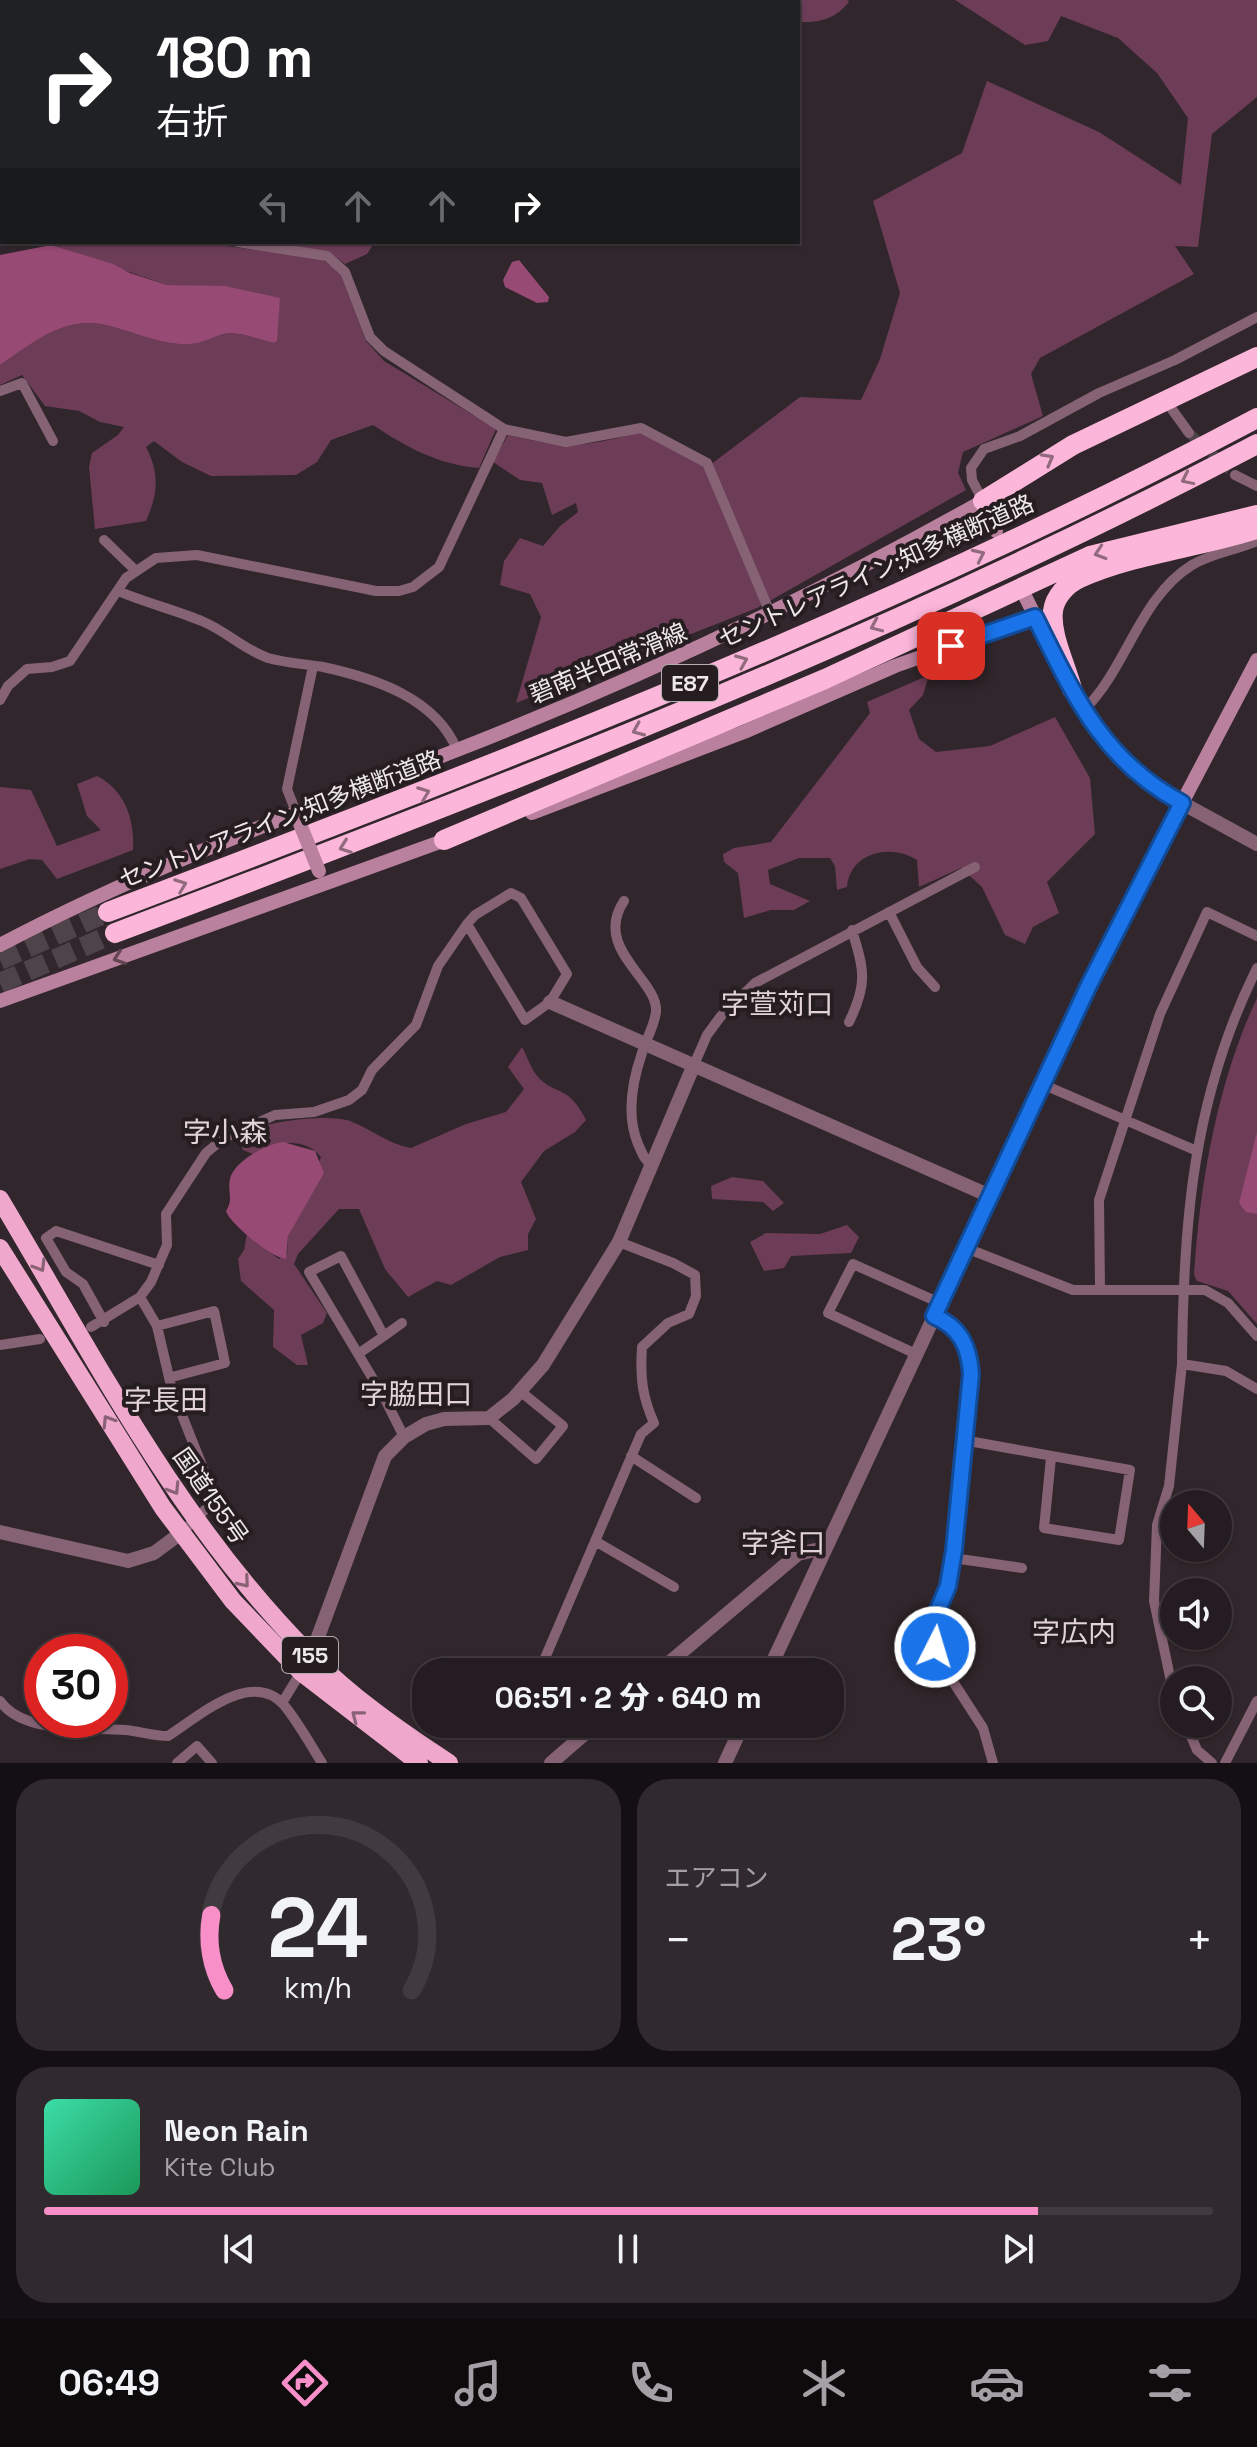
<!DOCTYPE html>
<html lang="ja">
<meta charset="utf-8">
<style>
:root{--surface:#241c20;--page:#30292d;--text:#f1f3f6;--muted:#a3a1a5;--line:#413a3e;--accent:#f98fc8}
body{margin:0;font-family:"Space Grotesk","Noto Sans JP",sans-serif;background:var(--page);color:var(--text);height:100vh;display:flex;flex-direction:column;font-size:30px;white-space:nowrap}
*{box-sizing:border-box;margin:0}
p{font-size:26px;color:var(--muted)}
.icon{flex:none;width:44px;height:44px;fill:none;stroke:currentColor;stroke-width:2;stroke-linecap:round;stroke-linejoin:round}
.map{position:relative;height:1763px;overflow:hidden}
.details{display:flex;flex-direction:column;gap:16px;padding:16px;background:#140f12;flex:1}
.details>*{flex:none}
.hud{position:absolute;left:0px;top:0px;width:800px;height:244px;box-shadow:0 2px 6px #0004,0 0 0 2px var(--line);background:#202124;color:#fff;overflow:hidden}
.needle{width:52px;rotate:341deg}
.controls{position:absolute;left:1160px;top:1490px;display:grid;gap:16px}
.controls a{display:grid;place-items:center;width:72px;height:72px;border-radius:50%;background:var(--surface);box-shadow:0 2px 6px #0004,0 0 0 2px var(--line);font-size:40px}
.speed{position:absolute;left:24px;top:1634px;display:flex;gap:16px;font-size:40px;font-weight:700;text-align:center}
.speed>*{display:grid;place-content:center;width:104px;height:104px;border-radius:50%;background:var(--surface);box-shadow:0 2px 6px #0004,0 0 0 2px var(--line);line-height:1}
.speed .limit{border:12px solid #d22;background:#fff;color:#111}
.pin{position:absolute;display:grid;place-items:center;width:68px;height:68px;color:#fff;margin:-34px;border-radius:16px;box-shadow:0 4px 12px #0006}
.me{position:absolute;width:88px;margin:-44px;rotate:5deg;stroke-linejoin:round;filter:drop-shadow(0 0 6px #0008)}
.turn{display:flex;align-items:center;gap:28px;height:168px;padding:0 24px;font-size:36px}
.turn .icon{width:104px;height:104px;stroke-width:2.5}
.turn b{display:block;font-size:56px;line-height:68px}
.lanes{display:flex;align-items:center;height:76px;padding:0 24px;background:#0003;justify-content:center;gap:40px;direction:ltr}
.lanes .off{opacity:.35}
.big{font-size:60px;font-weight:800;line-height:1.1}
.details .card{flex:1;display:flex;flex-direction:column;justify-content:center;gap:12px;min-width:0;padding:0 28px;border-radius:32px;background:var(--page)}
.details .dial{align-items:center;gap:0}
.dial svg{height:208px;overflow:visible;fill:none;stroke:var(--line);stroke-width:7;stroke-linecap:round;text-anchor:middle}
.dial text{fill:var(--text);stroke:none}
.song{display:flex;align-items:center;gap:24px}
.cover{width:96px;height:96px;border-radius:12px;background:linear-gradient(135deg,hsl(160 70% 55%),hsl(150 70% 35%))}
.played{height:8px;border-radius:4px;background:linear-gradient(90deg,var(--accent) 85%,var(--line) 85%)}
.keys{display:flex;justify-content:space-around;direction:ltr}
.heat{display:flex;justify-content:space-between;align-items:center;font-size:44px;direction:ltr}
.details .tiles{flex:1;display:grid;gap:16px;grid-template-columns:1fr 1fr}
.card:last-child{grid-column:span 2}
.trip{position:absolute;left:412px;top:1658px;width:432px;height:80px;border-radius:32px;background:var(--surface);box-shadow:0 2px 6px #0004,0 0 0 2px var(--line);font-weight:800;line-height:80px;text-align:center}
.dock{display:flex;height:128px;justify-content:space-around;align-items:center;background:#0e0b0d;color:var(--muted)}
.dock .icon{width:56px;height:56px}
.dock .current{color:var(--accent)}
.dock b{font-size:36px;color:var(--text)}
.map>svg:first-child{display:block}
</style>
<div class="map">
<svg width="1257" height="1763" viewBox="0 0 1257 1763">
<rect width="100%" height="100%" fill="#30262b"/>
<path fill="#6d3d57" d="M 767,0 L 848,0 L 849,2 C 835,19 820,23 798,22 L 798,2 L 762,2 Z
M 955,0 L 1257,0 L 1257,97 L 1212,134 L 1198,247 L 1175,246 L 1194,274 L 1040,358 L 1031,374 L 1043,416 L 963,452 L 958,473 L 966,490 L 757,608 L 516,703 L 541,617 L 530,594 L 500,585 L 504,561 L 520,538 L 543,546 L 560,526 L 578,512 L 576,503 L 552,515 L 542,483 L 520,480 L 493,462 L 508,435 C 571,450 583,447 644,431 L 706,468 L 800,397 L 861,400 L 880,359 L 900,293 L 873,201 L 962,153 L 987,81 L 1099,132 L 1181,185 L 1188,118 L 1157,73 L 1118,38 L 1061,16 L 1048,41 L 1025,45 Z
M 197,242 L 322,259 L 340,273 L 366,341 L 384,361 L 496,429 L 479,468 C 439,465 406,447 373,425 L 331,440 L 317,462 L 296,475 L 211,476 L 182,462 L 154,441 L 146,447 C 160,474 158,494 146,521 L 95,529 L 89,467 L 92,453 L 118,435 L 124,427 L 100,422 L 79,411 L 45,406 L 22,375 L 0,385 L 0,365 C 30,345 62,317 101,324 C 127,329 152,342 179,344 C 199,345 202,340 220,335 C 236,329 258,340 274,343 L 277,340 L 191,286 L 167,285 L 46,243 Z
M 265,242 L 375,242 L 367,254 L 345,264 L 329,252 Z
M 929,675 L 923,695 L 909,710 L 919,739 L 936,752 L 990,746 L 1055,717 L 1090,778 L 1095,834 L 1047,882 L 1059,913 L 1033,927 L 1025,944 L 1005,935 L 982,887 L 961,868 L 919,887 L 917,860 C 891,843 850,852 847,887 L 837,890 L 835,866 L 830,858 L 799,858 L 768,870 L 770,884 L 810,901 L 794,910 L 771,910 L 744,918 L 738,873 L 724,862 L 723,854 L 734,848 L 771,842 L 870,713 L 867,702 Z
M 97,776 C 125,790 135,820 133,850 L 57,879 L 42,860 L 30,859 L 0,869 L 0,787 L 31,790 L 57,846 L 101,830 L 87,816 L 77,784 Z
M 1257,998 L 1257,1324 L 1228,1291 L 1197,1281 L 1194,1275 C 1200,1183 1217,1083 1257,998 Z
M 522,1047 C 527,1056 531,1069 538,1077 C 556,1096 568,1084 586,1120 L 575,1132 L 544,1151 L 521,1182 L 536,1219 L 528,1234 L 528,1250 L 500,1257 L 451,1285 L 437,1281 L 408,1297 L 385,1269 L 359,1209 L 339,1209 L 298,1254 L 294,1264 L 327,1313 L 323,1323 L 301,1335 L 308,1365 L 297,1365 L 273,1347 L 274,1310 L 241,1281 L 238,1259 L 244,1250 L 247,1234 L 279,1259 L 287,1254 L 288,1236 L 321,1157 C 303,1135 274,1143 253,1154 L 243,1150 L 239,1139 C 253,1121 328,1113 350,1121 C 371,1129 388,1144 411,1148 L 466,1124 L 506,1112 L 524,1089 L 508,1067 Z
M 732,1177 L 763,1181 L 784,1203 L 773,1211 L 763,1202 L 712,1199 L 711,1186 Z
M 847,1225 L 859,1237 L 851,1253 L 791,1256 L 784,1268 L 764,1271 L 750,1242 L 766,1233 L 820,1234 Z"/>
<path fill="#974a74" d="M 51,245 L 113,264 L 130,273 L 167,285 L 225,286 L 280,298 L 277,341 L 274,343 C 258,340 236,329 220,335 C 202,341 199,345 179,344 C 152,342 127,329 101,324 C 62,317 30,345 0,365 L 0,255 Z
M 519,260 L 549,297 L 548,302 L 537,303 L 505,287 L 503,280 L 512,262 Z
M 1257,1132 L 1257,1214 L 1246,1212 L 1239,1203 Z
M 283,1142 L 315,1151 L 324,1173 L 288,1236 L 286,1259 C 272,1258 230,1224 226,1211 C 234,1199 227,1192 230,1179 C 234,1161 267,1144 283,1142 Z"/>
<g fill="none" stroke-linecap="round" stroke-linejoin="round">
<path stroke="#4d4348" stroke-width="10" stroke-dasharray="10 5" stroke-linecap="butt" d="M 1189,433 L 1235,475"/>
<path stroke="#4d4348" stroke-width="20" stroke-dasharray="20 10" stroke-linecap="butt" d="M 0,960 L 108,912
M 0,983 L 115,933"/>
<path stroke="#856274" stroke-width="10" d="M 0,183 L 2,184
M 237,242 L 327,256 L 345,272 L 370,337 L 384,351 L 504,429 L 566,442 L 641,428 L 707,463 L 771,615
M 0,391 L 22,383 L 53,441
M 1166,401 L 1189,433
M 1235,475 L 1257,486
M 983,501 L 972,480 L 971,468 L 984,449 L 1020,436 L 1099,393 L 1175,360 L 1257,317
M 104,540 L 135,570
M 118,591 C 146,603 176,610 204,622 C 227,632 245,650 268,658 C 286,663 305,664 323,667 C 374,678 436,698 457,750
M 0,700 L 8,686 L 27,669 L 52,667 L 70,661 L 126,578 L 156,558 L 197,555 L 376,591 L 399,591 L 413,587 L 439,567 L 504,429
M 1084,710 C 1127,668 1139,598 1192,565 C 1212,553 1236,550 1257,541
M 296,812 L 287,789 L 313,666
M 624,901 C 592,949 659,980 656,1012 C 654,1027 646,1039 642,1053 C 632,1082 626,1115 638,1144 C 642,1152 643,1159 651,1164
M 889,912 L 917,967 L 935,987
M 1257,968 C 1193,1097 1183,1222 1182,1364 L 1226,1371 L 1257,1389
M 849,1022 C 868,983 864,970 852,930
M 693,1067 L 707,1035 L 721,1016 L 755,983 L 975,867
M 1042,1084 L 1197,1151
M 966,1248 L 1073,1290 L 1205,1290 L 1228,1303 L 1257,1336
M 1100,1288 L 1099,1200 L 1160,1014 L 1207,912 L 1257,936
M 140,1297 L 157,1326 L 172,1390 L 211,1488 L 209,1506 L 181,1533
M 934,1316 C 960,1327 969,1346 971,1374 L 954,1550 L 948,1586 L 930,1629 L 941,1663 L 983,1728 L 993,1763
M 104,1322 L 83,1284 L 66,1272 L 46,1238 L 56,1231 L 159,1265
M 157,1326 L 214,1311 L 225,1363 L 172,1377
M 91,1327 L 140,1297 L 151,1282 L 167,1245 L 166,1214 L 206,1153 L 224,1138 L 275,1115 L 314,1112 L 349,1100 L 362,1090 L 372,1070 L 416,1025 L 438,966 L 467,924 L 475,915 L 511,893 L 521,898 L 567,974 L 550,1002 L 525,1020 L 467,924
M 384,1336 L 402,1323
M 0,1345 L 40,1339
M 358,1354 L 384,1336 L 341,1256 L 309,1272 L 385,1399 L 404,1437
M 916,1354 L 828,1313 L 853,1264 L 940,1303
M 489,1418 L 536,1459 L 563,1426 L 520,1391
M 963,1440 L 1130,1470 L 1119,1540 L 1044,1528 L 1051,1458
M 631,1456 L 696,1498
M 595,1541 L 674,1587
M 953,1558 L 1022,1568
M 539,1672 L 641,1434 L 654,1423 C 642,1396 640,1377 642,1347 L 668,1323 L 689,1314 L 696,1296 L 695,1275 L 673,1263 L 619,1242
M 1174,1696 L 1154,1601 L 1157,1525 L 1169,1486 L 1182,1364
M 0,1701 C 24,1735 89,1727 125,1730 C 139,1731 153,1736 168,1736 C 197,1718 251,1668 284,1705 C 298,1722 310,1744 322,1763
M 282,1703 L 301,1672
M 552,1724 L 579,1738
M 1186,1724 L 1197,1750 L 1212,1763
M 177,1763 L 197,1746 L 212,1763
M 1225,1763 L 1257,1701"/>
<path stroke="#856274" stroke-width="14" d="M 4,2 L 4,0
M 160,2 L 162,0
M 0,25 L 2,15
M 0,87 L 2,87
M 550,1002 L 990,1196
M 0,1532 L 128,1561 L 154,1553 L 181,1533
M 311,1656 L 385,1456 L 404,1437 L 426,1424 L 444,1419 L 489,1418 L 513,1399 L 543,1365 L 619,1242 L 693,1067
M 658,1672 L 798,1554 L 824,1548
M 768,1672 L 1089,985 L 1182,803 L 1257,844
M 551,1763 L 596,1724
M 725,1763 L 743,1724"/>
<path stroke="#b9819e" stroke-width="14" d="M 1026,598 L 1053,653
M 1068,682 C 1095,734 1130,775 1182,803 L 1257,660
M 532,813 L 744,732 L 895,666 L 1035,617
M 0,945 C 147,867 302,811 457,750 C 638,679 813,597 983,501 L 996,531
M 0,1001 L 451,838"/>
<path stroke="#efa8cc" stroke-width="18" d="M 0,1199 C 94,1357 179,1524 310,1655 C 351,1697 400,1731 449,1763
M 0,1248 L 163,1508 L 233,1601 L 301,1672 L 419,1763"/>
<path stroke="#fcb6d9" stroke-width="20" d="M 983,501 L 1073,445 L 1257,357
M 1072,689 C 1066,665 1050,635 1053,611 C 1055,596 1067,584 1080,578 C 1129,555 1200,547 1253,530
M 444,840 L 825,679 L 1090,556 L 1257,515
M 108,912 C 497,764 888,614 1257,418
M 115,933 C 503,787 890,637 1257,444"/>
<path stroke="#b9819e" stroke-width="14" d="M 300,824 L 319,871"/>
</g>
<defs><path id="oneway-chevron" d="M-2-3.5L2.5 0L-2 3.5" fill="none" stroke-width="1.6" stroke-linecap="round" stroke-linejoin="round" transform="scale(2)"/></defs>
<g stroke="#916a7d">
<use href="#oneway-chevron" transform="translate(1048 459) rotate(-29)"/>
<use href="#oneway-chevron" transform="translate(1187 479) rotate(154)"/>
<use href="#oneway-chevron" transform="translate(1100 553) rotate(162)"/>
<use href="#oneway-chevron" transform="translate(979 555) rotate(-25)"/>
<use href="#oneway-chevron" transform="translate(876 626) rotate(156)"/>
<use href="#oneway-chevron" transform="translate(742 661) rotate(-23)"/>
<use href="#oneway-chevron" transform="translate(638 730) rotate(157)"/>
<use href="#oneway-chevron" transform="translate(424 793) rotate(-21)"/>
<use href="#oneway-chevron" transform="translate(345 847) rotate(160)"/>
<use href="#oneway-chevron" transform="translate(181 885) rotate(-21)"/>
</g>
<use stroke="#614553" href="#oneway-chevron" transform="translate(119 958) rotate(161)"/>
<g stroke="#8a6276">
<use href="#oneway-chevron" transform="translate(40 1266) rotate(59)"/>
<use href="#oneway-chevron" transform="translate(108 1421) rotate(-122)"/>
<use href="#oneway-chevron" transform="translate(174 1489) rotate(58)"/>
<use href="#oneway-chevron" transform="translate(244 1582) rotate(50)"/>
<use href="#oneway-chevron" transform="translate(357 1716) rotate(-142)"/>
</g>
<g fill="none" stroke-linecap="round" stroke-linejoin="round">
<g stroke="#114b97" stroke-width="20">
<path id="route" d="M 935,1647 L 930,1629 L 948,1586 L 954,1550 L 971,1374 C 969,1346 960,1327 934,1316 L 1089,985 L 1182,803 C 1102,760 1074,695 1035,617 L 951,646"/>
</g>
<use href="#route" stroke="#1a73e8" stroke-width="14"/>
</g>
<g text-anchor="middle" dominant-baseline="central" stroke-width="8" stroke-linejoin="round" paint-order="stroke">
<g fill="#261d21" stroke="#b3abae" stroke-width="2">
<rect x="662" y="665" width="56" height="36" rx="6"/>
<rect x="282" y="1637" width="56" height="36" rx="6"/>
</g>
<g font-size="22" font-weight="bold" fill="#efe8eb">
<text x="690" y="683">E87</text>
<text x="310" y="1655">155</text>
</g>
<g font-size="24" fill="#efe8eb" stroke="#261d21">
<text transform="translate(876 571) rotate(-24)">セントレアライン;知多横断道路</text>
<text transform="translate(608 663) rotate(-23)">碧南半田常滑線</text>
<text transform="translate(280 819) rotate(-21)">セントレアライン;知多横断道路</text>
<text transform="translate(211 1496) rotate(55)">国道155号</text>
</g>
<g font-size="28" fill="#e1d3d9" stroke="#261d21">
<text x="777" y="1004">字萱苅口</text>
<text x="225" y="1132">字小森</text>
<text x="416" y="1394">字脇田口</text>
<text x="166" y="1400">字長田</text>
<text x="783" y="1543">字斧口</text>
<text x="1074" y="1632">字広内</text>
</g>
</g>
</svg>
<div class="controls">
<a><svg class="needle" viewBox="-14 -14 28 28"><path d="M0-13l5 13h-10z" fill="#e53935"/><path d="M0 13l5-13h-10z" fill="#a3a1a5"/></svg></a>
<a><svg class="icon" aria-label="sound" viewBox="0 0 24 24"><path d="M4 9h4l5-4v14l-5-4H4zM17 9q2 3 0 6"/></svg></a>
<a><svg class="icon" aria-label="search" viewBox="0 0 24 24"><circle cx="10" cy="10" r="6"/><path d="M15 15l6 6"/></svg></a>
</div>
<div class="speed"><div class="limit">30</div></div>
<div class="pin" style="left:951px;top:646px;background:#d93025"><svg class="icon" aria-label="arrive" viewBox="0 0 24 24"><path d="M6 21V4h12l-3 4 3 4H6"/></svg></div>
<svg class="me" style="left:935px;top:1647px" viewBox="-20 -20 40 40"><circle r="17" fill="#1a73e8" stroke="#fff" stroke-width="3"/><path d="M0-11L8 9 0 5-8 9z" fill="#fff"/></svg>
<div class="trip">06:51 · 2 分 · 640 m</div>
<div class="hud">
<div class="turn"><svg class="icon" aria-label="right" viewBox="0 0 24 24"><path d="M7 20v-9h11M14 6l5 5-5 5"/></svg><div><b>180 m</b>右折</div></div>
<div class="lanes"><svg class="icon off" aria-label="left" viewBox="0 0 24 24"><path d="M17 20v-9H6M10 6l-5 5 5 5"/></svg><svg class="icon off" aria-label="ahead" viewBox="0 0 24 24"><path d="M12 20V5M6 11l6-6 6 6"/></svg><svg class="icon off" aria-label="ahead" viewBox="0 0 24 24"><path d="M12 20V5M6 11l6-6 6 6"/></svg><svg class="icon" aria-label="right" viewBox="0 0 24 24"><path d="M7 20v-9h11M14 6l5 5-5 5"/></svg></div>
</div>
</div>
<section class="details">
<div class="tiles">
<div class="card dial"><svg viewBox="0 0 100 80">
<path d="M14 69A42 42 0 1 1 86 69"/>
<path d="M14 69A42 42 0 0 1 9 40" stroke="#f98fc8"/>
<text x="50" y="56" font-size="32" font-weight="700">24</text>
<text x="50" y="72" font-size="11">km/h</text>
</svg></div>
<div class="card"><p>エアコン</p>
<div class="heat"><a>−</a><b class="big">23°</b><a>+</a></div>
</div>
<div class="card">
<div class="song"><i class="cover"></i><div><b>Neon Rain</b><p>Kite Club</p></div></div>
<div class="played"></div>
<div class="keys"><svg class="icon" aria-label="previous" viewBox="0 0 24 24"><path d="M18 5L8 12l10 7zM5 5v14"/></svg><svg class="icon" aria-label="pause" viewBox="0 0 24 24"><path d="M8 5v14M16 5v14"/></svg><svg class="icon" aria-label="next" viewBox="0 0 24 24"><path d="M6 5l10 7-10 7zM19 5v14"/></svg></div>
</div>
</div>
</section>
<nav class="dock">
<b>06:49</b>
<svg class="icon current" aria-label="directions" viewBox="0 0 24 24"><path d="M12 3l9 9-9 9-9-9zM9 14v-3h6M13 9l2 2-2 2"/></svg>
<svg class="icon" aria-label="music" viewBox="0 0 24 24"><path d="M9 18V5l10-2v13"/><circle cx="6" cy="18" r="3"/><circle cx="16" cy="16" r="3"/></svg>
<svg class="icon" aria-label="phone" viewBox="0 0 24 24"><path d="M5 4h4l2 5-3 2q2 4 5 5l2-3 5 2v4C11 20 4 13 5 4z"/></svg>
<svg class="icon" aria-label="climate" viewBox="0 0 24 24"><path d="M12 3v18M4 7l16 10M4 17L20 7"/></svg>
<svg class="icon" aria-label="car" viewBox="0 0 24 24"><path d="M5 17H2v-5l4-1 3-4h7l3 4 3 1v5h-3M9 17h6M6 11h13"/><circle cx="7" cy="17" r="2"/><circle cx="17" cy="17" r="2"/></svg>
<svg class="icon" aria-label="filters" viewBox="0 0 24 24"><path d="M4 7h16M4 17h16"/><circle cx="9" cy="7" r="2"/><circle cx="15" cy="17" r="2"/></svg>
</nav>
